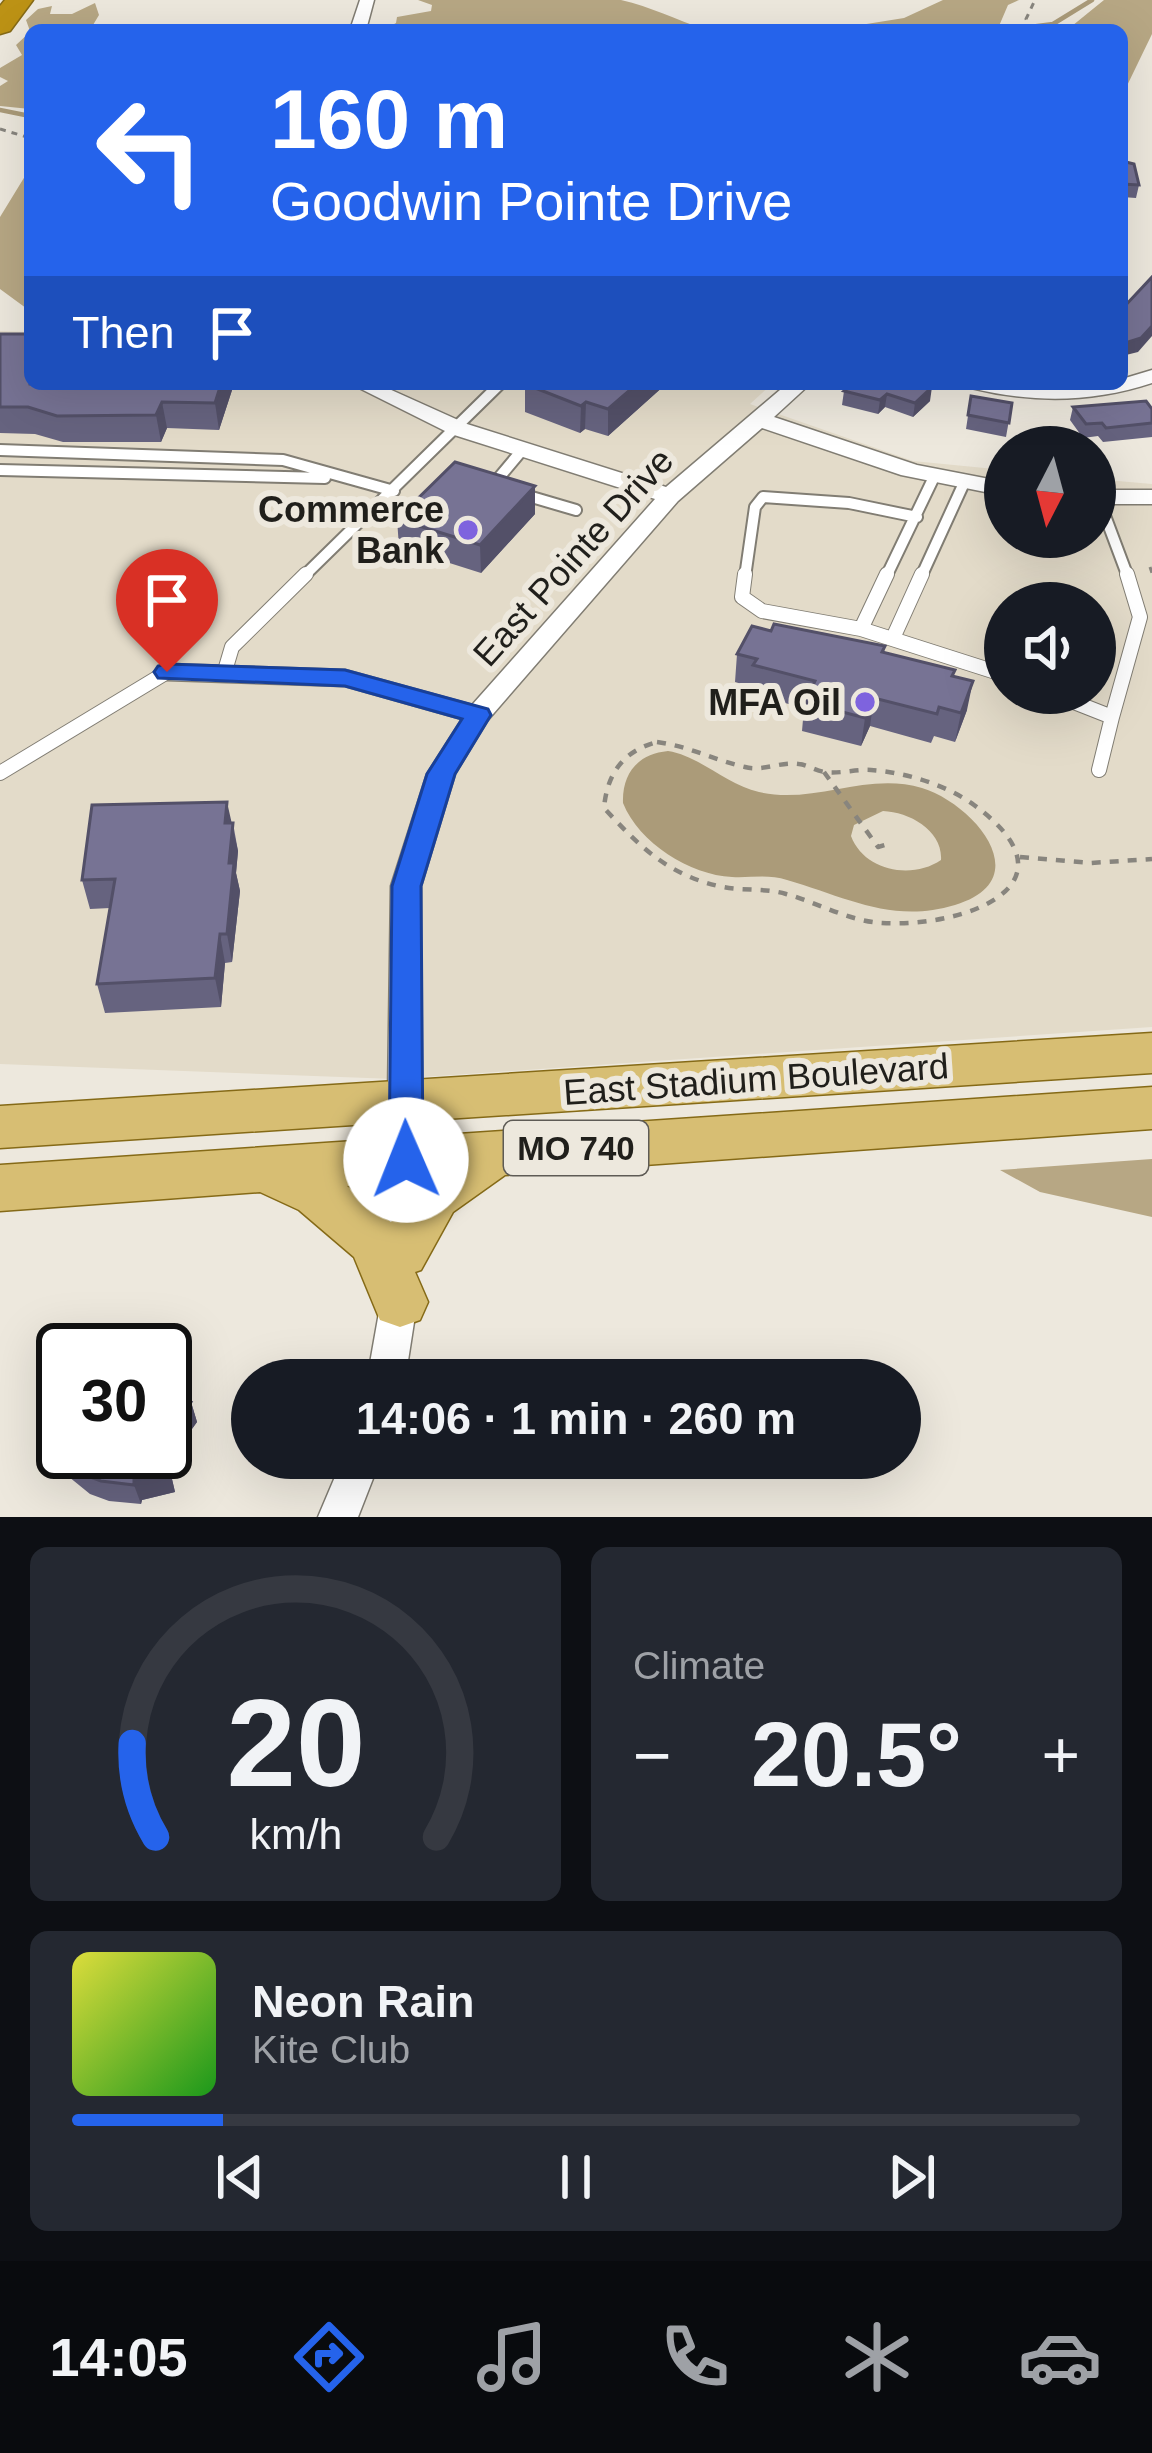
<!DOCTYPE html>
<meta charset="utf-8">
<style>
:root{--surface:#171b24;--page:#242831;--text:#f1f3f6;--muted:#9ea1a6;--line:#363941;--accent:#2563eb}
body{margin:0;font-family:Helvetica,sans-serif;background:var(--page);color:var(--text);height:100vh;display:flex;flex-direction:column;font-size:45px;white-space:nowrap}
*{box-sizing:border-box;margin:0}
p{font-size:39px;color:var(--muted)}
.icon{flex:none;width:66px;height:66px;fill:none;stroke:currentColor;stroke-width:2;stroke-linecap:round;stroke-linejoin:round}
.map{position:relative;height:1517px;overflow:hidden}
.details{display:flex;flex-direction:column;gap:30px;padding:30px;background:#0d0f14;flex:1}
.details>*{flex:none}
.banner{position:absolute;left:24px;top:24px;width:1104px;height:366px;border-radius:18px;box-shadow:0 12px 48px #0002;background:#2563eb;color:#fff;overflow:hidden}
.needle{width:78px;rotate:186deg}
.fabs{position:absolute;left:984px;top:426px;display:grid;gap:24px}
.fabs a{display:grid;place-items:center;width:132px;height:132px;border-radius:50%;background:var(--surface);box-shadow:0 12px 48px #0002;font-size:60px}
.speed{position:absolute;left:36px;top:1323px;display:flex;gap:24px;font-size:60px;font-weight:700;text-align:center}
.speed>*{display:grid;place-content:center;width:156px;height:156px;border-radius:50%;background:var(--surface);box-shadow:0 12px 48px #0002;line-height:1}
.speed .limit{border:6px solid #111;border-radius:18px;background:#fff;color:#111}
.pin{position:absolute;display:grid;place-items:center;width:102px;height:102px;color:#fff;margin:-123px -51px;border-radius:50% 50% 50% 0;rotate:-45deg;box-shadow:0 0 12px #0007}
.pin .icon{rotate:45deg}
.me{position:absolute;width:132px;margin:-66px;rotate:359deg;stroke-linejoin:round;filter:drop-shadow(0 0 9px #0008)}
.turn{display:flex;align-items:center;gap:42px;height:252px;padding:0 48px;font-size:54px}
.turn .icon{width:156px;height:156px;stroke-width:2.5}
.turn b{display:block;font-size:84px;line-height:102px}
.then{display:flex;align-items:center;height:114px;padding:0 48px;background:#0003;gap:24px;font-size:45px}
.big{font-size:90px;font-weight:700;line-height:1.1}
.details .card{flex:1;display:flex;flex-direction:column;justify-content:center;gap:18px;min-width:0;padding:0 42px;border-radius:18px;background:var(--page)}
.details .dial{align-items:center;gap:0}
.dial svg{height:312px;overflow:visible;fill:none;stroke:var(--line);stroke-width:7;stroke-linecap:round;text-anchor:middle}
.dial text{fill:var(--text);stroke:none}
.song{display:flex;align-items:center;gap:36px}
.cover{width:144px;height:144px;border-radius:18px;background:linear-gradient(135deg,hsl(60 70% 55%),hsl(120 70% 35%))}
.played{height:12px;border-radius:6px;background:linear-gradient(90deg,var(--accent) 15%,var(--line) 15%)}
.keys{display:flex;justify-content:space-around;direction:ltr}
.heat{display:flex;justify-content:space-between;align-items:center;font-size:66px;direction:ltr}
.details .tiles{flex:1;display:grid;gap:30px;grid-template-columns:1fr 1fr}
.card:last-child{grid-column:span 2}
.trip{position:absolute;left:231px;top:1359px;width:690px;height:120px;border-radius:60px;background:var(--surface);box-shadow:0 12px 48px #0002;font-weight:700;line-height:120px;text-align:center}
.menu{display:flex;height:192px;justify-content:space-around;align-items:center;background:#090b0e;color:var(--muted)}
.menu .icon{width:84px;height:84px}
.menu .selected{color:var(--accent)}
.menu b{font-size:54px;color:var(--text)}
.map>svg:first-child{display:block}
</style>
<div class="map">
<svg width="1152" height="1517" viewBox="0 0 1152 1517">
<rect width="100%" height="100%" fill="#ede8dd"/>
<path fill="#e3dbc9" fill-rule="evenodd" d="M 0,331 L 30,332 L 30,384 L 772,384 L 750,404 L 913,461 L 1005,470 L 1005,537 L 1095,537 L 1095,479 L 1152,484 L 1152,1027 L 394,1079 L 0,1064 ZM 1005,603 L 1095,603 L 1095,693 L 1005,693 Z"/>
<path fill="#b7a784" d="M 418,0 L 621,0 C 651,7 675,19 706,30 L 383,30 L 396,23 L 397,17 L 431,11 L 432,5 Z
M 943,0 L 1019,0 L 1008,5 L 999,26 L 971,30 L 829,30 L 904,18 Z
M 1104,0 L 1152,0 L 1152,34 L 1122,96 L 1122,30 L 1067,30 Z
M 95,3 L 99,15 L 90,30 L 30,31 L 26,20 L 38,9 L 52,6 L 50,14 L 72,14 Z
M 30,32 L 30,109 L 0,106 L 0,86 L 8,81 L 0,77 L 0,68 L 22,55 L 16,45 Z
M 30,168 L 30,311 L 0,289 L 0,217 Z
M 1152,1159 L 1152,1217 L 1040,1192 L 1000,1170 Z"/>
<path fill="#ab9b79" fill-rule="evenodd" d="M 668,751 C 700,756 727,785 759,792 C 814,805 867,771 922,788 C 974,804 1039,880 955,905 C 892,924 846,897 787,880 C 769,874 751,878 732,877 C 690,875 639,843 623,803 C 622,773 638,754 668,751 ZM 883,811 C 910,812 943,831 941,860 C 912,880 864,871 851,836 L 854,825 Z"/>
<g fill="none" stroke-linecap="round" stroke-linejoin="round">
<path stroke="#ab9b79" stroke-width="4.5" d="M 1007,30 L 1053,24 L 1092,0
M 0,110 L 30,116"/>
<g stroke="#817d73" stroke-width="14">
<path id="service-far1" d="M 0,450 L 283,460 L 394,491
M 0,470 L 325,478
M 497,487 L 492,486 L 523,449
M 518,493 L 576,510
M 1098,497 L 1128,577
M 303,577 L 500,384
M 745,577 L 755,507 L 763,497 L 849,503 L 917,517
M 886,577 L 934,477
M 921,577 L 964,483"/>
</g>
<g stroke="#817d73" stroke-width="16">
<path id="service" d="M 745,574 L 742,597 L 762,611 L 861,629 L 1005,675
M 861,629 L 887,574
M 893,638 L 922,574
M 224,674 L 232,647 L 306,574
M 1051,693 L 1112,717 L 1140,617 L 1127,574
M 1099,770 L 1112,717
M 0,773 L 167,672"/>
</g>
<g stroke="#817d73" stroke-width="3">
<path id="minor" d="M 360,0 L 374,0 L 366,30 L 350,30 Z
M 1152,370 L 1152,383 C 1092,403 1031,403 971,388 L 968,384 L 1122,384 L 1122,379 Z
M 351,384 L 378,384 L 467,424 L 666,487 L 787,384 L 810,384 L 774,417 L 917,465 L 1005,482 L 1005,496 L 901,475 L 762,428 L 678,501 L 487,721 L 455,774 L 421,886 L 420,1233 L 415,1244 L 403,1248 L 391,1244 L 386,1233 L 391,886 L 427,774 L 462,719 L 345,686 L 167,680 L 154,672 L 167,664 L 345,670 L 472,705 L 655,499 L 451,434 Z
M 1095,490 L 1152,490 L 1152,504 L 1095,504 Z
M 401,1274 L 414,1279 L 419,1290 L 405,1380 L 367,1380 L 383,1290 L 388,1279 Z
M 343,1458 L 381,1458 L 358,1517 L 318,1517 Z"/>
</g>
<g stroke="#856a17" stroke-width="3">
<path id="primary" d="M 1152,1033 L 1152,1073 L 0,1148 L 0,1106 Z
M 1152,1087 L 1152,1129 L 505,1175 L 453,1212 L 421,1270 L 415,1272 L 428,1302 L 420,1320 L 400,1327 L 380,1320 L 354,1257 L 299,1210 L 260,1192 L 0,1211 L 0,1165 ZM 414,1181 L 391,1222 L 347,1186 Z"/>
</g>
<g stroke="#856a17" stroke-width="3">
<path id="motorway" d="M 5,0 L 33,0 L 10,31 L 0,34 L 0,6 Z"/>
</g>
<path stroke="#88857e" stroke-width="3" stroke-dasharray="6 6" stroke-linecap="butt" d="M 1032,30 L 1026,19 L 1035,0
M 0,129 L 30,138
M 1150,567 L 1152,573"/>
<path stroke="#88857e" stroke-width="4.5" stroke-dasharray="9 9" stroke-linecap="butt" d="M 657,742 C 688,746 714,760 745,767 C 762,772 781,761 799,764 C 808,765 816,771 825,772 C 840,774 856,769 871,770 C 904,772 947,785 974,805 C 1085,886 961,928 882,923 C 848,921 819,903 786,894 C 766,888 743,891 723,887 C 669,876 640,847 604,808 C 607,774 623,751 657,742 Z
M 824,772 L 878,847 L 892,843
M 1020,857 L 1091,863 L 1152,859"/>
<use href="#service-far1" stroke="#fff" stroke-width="10"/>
<use href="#service" stroke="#fff" stroke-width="14"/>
<use href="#minor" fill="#fff" fill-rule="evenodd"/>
<use href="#primary" fill="#d7be73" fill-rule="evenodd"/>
<use href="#motorway" fill="#bc9215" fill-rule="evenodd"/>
</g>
<path fill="#66637f" d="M 1122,161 L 1139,185 L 1136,198 L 1122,197 Z
M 0,334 L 234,384 L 219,430 L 167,428 L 161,442 L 63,442 L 35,434 L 0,433 Z
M 525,384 L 666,384 L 608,436 L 585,429 L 580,433 L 525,412 Z
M 852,384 L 930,401 L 913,417 L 885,407 L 878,414 L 842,405 L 844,391 Z
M 971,396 L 1012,403 L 1006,437 L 966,429 Z
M 1073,407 L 1152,409 L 1152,437 L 1103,442 L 1098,436 L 1083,438 L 1070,420 Z
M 535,486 L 535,514 L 481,573 L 399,547 L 397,519 Z
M 771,631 L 885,646 L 884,653 L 953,677 L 967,710 L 955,742 L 934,736 L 931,743 L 870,726 L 861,746 L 802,731 L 804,708 L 751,694 L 752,687 L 735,682 L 737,654 Z
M 233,823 L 238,851 L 236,873 L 240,891 L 232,962 L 225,963 L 221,1007 L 105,1013 L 97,984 L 110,908 L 90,909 L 82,880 Z
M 191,1402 L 197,1422 L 168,1462 L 175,1492 L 142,1500 L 141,1504 L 109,1501 L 90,1494 L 58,1468 L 38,1425 L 42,1420 Z"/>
<path fill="#535068" d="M 1152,326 L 1152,336 L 1138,352 L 1122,356 L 1122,344 Z
M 221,384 L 234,384 L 219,430 L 215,403 Z
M 637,384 L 666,384 L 608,436 L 608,409 Z
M 932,387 L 930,401 L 913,417 L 915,403 Z
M 887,394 L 885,407 L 878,414 L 880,400 Z
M 162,402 L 167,428 L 161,442 L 156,415 Z
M 586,402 L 585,429 L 580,433 L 581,406 Z
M 535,486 L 535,514 L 481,573 L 480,545 Z
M 973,681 L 967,710 L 955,742 L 961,713 Z
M 874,698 L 870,726 L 861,746 L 865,718 Z
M 227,802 L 238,851 L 236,873 L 240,891 L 232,962 L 227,934 L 229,863 L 225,823 Z
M 220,934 L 225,963 L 221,1007 L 215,978 Z
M 191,1402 L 197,1422 L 168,1462 L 175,1492 L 142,1500 L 141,1504 L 134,1485 L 134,1480 L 165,1452 L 165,1437 Z"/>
<path fill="#777394" stroke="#535068" stroke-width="3" d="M 1122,161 L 1134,164 L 1139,185 L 1122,184 Z
M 1152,277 L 1152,326 L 1141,338 L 1122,344 L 1122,309 Z
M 0,334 L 30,334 L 30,384 L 221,384 L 215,403 L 162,402 L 156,415 L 57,416 L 28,407 L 0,407 Z
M 525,384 L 637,384 L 608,409 L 586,402 L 581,406 Z
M 852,384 L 922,384 L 932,387 L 915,403 L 887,394 L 880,400 L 844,391 Z
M 971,396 L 1012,403 L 1009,423 L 968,415 Z
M 1146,401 L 1152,409 L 1152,423 L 1106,428 L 1102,423 L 1086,424 L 1073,407 Z
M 455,462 L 535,486 L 480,545 L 397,519 Z
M 774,624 L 885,646 L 882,652 L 955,670 L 952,676 L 973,681 L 961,713 L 939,707 L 937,714 L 874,698 L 865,718 L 805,702 L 815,681 L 753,665 L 757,659 L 737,654 L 752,626 L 771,631 Z
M 227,802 L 225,823 L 233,823 L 229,863 L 234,863 L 227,934 L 220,934 L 215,978 L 97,984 L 115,879 L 82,880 L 92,805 Z
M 165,1387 L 191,1402 L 165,1437 Z
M 63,1389 L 63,1452 L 164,1452 L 168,1473 L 134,1480 L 134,1485 L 101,1481 L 82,1474 L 49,1448 L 38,1425 L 42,1420 L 40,1391 Z"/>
<path fill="#2563eb" stroke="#184099" stroke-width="3" d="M 167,664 L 345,670 L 488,709 L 491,715 L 455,774 L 421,886 L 423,1160 L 418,1170 L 406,1174 L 394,1170 L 389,1160 L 392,886 L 427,774 L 462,719 L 345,686 L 158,678 L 154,672 L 158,666 Z"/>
<g fill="#7e63de" stroke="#ede8dd" stroke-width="4.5">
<circle cx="468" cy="530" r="12"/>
<circle cx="865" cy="702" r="12"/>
</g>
<g text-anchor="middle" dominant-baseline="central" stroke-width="12" stroke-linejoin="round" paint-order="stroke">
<rect fill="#ede8dd" stroke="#5e5b55" stroke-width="3" x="504" y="1121" width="144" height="54" rx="9"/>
<g font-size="33" font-weight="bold" fill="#201f1b">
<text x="576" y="1148">MO 740</text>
</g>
<g font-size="36" font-weight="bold" fill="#201f1b" stroke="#ede8dd" text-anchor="end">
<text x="444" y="509">Commerce<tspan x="444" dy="41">Bank</tspan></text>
<text x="841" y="702">MFA Oil</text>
</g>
<g font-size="36" fill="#201f1b" stroke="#ede8dd">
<text transform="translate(573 557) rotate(-48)">East Pointe Drive</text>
<text transform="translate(756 1079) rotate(-4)">East Stadium Boulevard</text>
</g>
</g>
</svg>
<div class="fabs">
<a><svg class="needle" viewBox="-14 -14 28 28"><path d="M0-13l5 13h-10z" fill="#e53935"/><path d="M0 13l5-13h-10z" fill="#9ea1a6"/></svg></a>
<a><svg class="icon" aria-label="sound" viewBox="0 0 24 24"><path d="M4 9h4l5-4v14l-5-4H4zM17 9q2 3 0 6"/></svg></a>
</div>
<div class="speed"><div class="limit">30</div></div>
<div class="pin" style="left:167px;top:672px;background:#d93025"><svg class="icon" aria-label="arrive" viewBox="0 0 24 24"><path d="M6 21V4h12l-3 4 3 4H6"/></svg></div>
<svg class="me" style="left:406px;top:1160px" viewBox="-20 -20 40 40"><circle r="19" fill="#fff"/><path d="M0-13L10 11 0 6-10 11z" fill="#2563eb"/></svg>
<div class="trip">14:06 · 1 min · 260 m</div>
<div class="banner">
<div class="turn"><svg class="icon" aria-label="left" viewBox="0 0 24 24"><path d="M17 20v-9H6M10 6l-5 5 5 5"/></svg><div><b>160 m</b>Goodwin Pointe Drive</div></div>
<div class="then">Then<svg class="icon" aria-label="arrive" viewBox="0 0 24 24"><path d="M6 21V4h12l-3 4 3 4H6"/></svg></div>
</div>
</div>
<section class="details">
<div class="tiles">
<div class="card dial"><svg viewBox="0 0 100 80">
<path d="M14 69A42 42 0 1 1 86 69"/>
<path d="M14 69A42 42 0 0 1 8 45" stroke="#2563eb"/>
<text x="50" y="56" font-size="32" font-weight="700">20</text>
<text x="50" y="72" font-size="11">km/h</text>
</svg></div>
<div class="card"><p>Climate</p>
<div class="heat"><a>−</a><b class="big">20.5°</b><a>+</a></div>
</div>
<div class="card">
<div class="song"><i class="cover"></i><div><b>Neon Rain</b><p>Kite Club</p></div></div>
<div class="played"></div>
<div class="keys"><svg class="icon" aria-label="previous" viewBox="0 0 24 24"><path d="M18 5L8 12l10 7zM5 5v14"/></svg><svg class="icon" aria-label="pause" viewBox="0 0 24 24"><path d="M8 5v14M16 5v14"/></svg><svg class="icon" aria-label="next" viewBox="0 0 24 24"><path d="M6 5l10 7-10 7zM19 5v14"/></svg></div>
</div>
</div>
</section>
<nav class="menu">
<b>14:05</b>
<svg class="icon selected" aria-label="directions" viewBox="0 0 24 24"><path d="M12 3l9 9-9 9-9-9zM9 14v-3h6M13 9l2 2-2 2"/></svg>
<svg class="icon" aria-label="music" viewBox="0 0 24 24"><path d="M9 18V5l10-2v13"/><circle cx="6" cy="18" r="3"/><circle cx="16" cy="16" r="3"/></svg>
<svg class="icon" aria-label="phone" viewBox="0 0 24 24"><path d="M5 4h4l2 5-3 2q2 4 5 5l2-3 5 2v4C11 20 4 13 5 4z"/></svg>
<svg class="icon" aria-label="climate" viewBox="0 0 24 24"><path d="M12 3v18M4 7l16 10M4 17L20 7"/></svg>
<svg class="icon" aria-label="car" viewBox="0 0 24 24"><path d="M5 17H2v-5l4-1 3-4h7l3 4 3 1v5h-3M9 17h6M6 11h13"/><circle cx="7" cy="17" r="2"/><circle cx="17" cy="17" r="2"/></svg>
</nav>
